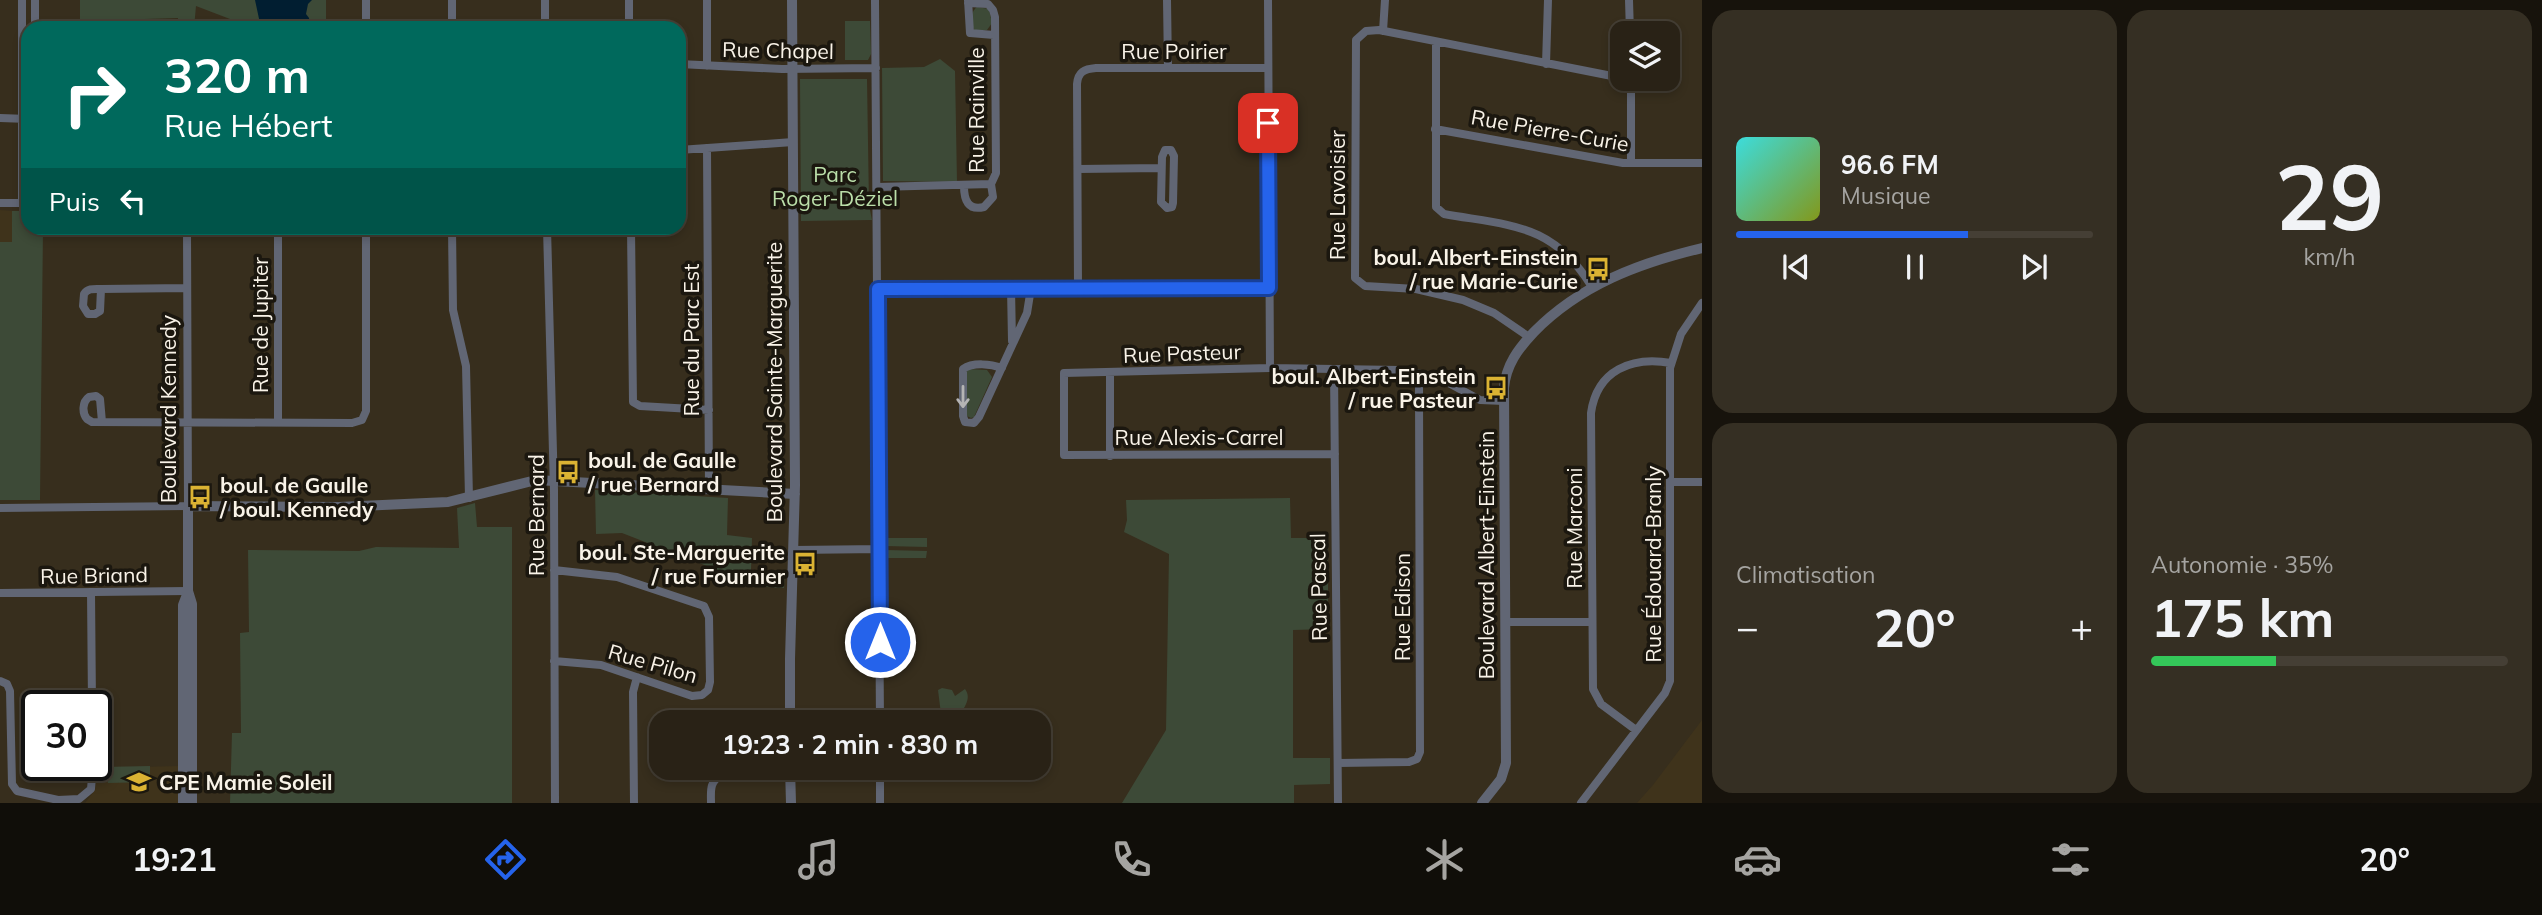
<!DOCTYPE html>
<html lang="fr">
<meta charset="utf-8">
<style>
:root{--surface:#292216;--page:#352f23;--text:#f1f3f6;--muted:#a5a4a1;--line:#453f35;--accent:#2563eb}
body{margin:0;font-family:Mulish,sans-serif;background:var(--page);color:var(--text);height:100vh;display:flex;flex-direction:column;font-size:26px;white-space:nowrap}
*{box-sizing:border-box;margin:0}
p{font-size:23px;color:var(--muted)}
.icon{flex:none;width:38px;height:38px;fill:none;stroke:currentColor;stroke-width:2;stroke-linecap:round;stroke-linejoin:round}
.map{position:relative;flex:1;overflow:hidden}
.sheet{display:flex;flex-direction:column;gap:10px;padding:10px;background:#17130c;width:840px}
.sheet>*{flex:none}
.top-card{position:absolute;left:21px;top:21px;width:665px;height:214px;border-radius:21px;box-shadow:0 4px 10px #0003,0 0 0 2px var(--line);background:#00695c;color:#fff;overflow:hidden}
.buttons{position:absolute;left:1610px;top:21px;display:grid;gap:14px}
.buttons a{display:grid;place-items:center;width:70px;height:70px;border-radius:14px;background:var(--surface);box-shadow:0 4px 10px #0003,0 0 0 2px var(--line);font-size:35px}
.speed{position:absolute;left:21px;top:690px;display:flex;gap:14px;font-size:35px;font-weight:700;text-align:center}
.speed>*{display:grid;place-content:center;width:91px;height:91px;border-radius:50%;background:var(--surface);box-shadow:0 4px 10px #0003,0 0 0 2px var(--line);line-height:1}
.speed .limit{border:4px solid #111;border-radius:10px;background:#fff;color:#111}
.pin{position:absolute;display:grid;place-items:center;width:60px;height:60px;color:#fff;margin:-30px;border-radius:14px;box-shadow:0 4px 10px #0006}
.me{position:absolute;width:77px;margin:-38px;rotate:0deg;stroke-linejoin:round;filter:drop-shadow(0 0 5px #0008)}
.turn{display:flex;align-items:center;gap:24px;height:147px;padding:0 28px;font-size:32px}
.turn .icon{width:91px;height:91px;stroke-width:2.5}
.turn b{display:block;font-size:49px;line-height:60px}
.then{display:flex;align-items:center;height:66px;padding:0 28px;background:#0003;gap:14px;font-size:26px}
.big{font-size:52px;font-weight:700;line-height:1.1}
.sheet .card{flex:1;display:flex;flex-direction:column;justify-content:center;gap:10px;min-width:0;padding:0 24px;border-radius:21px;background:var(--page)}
.sheet .dial{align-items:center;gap:0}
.dial b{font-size:91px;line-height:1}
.song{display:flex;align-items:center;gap:21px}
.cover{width:84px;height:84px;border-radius:10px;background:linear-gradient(135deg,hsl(180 70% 55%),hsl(70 70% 35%))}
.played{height:7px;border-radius:4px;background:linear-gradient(90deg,var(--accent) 65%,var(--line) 65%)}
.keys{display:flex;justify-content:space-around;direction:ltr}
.heat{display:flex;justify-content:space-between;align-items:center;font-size:38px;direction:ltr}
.charge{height:10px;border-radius:5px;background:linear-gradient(90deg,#34c759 35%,var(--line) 0)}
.sheet .tiles{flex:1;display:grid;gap:10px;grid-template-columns:repeat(2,1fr)}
.trip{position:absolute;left:649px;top:710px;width:402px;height:70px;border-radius:21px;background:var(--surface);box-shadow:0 4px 10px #0003,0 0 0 2px var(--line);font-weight:700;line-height:70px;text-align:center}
.menu{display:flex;height:112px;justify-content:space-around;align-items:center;background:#100e09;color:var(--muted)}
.menu .icon{width:49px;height:49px}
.menu .on{color:var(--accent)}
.menu b{font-size:32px;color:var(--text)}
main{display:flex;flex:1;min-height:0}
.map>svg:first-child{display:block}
</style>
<main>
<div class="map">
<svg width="1702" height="803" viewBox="0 0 1702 803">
<rect width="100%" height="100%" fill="#372e1d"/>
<path fill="#3f331b" d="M 0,210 L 12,211 L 12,242 L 0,242 Z
M 1702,720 L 1702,803 L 1637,803 L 1653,785 Z
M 180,766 L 178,803 L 85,803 L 95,790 L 98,768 Z"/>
<path fill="#3d4a37" d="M 80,0 L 326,0 L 326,28 L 238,28 L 230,19 L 196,6 L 194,28 L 178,28 L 178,18 L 80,21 Z
M 977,7 L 989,9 L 992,23 L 987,30 L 974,30 C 971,23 970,12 977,7 Z
M 845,21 L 870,21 L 871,54 L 868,60 L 845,60 Z
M 940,59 L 955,71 L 957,182 L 883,181 L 882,68 L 924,67 Z
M 800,79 L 867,79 L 869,205 L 872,220 L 801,221 Z
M 12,211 L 28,211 L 28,228 L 43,228 L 40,500 L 0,500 L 0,242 L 12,242 Z
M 969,369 L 987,370 L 992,377 L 974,417 L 971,418 L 967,416 L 967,371 Z
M 595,490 L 728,498 L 727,535 L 752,538 L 751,570 L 785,572 L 784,588 L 731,585 L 725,573 L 622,533 L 596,534 Z
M 1290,498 L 1291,538 L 1328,538 L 1328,629 L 1293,630 L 1293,758 L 1330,758 L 1330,784 L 1294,785 L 1294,803 L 1122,803 L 1166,730 L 1169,554 L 1124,532 L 1127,520 L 1126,500 Z
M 475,503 L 477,527 L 512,527 L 512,803 L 230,803 L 232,733 L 241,733 L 240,633 L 249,632 L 248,550 L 359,551 L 376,547 L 459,548 L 457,508 Z
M 885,538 L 927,538 L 927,547 L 885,546 Z
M 886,550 L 927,551 L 926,558 L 886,558 Z
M 942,688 L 952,690 L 955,696 L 965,689 C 971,697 966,704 962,712 L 967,716 L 967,723 L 945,723 L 941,714 L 938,690 Z
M 150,766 L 150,782 L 108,783 L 107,779 L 102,779 L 102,767 Z"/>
<path fill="#011e31" d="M 255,0 L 312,0 L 308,4 L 306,14 L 309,18 L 310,28 L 261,28 Z"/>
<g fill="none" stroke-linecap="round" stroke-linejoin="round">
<path stroke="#616674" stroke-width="8" d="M 22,0 L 22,203
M 35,0 L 35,28
M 452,0 L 452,28
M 545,0 L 545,28
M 629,0 L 629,28
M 707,0 L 707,66
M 875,0 L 880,723
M 968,0 L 970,33 L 994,35
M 1167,0 L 1168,68
M 1268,0 L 1270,368
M 1629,0 L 1630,33
M 366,28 L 366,0
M 1383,31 L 1385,0
M 1436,43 L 1436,207 L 1444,214 C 1511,226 1553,223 1592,287
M 679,64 L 782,69 L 876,68
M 1546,64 L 1548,0
M 1631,79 L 1631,163
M 0,118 L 28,119
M 1435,129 L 1623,163 L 1702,163
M 707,148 L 709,490
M 679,150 L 793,142
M 1165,150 L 1171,150 L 1174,156 L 1173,203 L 1172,207 L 1167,208 L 1161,202 L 1162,157 Z
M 1078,169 L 1161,168
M 964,186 C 964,200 968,211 984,207 L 993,197 L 991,184 L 996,173 L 995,17 L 993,10 L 988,4 L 968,3
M 877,187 L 991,184
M 0,203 L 28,203
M 278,228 L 278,422
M 452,228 L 453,310 L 466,366 L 469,498
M 547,228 L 554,490 L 555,803
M 631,228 L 633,402 L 640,406 L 709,410
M 1078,287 L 1077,84 C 1078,72 1084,69 1096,68 L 1268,68
M 1011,288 L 1012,341
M 101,289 L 100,311 L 95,314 L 88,314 L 83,306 L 84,294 C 88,288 94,289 101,289 L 187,288
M 878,289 L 1269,288
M 1529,337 L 1494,313 L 1463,300 L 1416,289 L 1365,286 L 1355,278 L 1356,40 L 1366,31 L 1379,30 L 1622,78
M 1002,368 C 991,364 973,362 963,369 L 963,416 L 965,422 L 974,423 L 979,417 L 1027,313 L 1031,288
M 1334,370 L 1338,803
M 102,422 L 100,399 L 96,396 L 89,397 C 82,402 82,413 87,419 L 92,422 L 352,423 L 362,420 L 366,411 L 366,228
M 1335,454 L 1064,455 L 1064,373 L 1270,368 L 1399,370 L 1421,374 L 1445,381 L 1480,400 L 1504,401
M 1110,456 L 1110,373
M 1670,482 L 1702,482
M 0,508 L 188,506 L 187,228
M 793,550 L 881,549
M 554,570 L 617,577 L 704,606 L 709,617 L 710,682 L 708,690 L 702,695 L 692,696 L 601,665 L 554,661
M 91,592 L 92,705
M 0,593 L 188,591
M 1506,622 L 1592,622
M 0,681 L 7,684 L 10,691 L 12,784 L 17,791 L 58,800 L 79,799 L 91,789 L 93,765
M 1636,730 L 1601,704 L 1593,689 L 1591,413 C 1597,370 1632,356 1671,363
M 1338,763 L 1409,762 L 1417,759 L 1420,752 L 1419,385 L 1421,374
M 634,803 L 633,692 L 637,677
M 711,803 C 711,792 709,781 721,776 L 790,774
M 880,803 L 880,768
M 1581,803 L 1665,693 L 1670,681 L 1670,368 L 1681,334 L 1702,303"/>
<path stroke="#616674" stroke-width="10" d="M 790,723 L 790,659 L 795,485 L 792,0
M 790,768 L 791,803
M 183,803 L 183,605 L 188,592
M 192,803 L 192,604 L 188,591 L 188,506 L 339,507 L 448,502 L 536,480 L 795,494
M 1482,803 L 1501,779 L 1506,763 L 1504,388 C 1506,365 1518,349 1534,332 C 1580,285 1639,263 1702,248"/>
</g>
<defs><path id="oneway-shaft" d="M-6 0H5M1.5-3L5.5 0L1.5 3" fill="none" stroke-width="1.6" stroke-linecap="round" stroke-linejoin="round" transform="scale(1.75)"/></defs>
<use stroke="#b5b4b4" href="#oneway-shaft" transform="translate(963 397) rotate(90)"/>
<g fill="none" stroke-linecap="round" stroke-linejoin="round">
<g stroke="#184099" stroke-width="18">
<path id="route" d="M 880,642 L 878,289 L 1269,288 L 1268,123"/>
</g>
<use href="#route" stroke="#2563eb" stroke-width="12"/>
</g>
<defs>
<g id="bus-bare" transform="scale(1.89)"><path d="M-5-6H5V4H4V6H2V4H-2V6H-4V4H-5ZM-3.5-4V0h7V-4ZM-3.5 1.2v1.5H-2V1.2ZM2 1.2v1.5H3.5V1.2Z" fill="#dbb333" stroke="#1b170f" stroke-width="2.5" paint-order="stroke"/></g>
<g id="school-bare" transform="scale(1.89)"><path d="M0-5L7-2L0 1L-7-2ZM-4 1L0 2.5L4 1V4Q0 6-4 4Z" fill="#dbb333" stroke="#1b170f" stroke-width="2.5" paint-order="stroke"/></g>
</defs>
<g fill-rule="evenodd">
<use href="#bus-bare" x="1598" y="269"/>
<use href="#bus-bare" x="1496" y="388"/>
<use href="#bus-bare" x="568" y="472"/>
<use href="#bus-bare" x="200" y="497"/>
<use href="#bus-bare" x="805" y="564"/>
<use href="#school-bare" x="139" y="782"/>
</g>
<g text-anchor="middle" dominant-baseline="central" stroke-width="7" stroke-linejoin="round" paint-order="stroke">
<g font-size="21" fill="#f9f3e8" stroke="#1b170f">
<text transform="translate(778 50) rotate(1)">Rue Chapel</text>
<text x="1174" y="51">Rue Poirier</text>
<text transform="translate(976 110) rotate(-90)">Rue Rainville</text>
<text transform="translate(1550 130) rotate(10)">Rue Pierre-Curie</text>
<text transform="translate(1337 195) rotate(-90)">Rue Lavoisier</text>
<text transform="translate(260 325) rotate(-90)">Rue de Jupiter</text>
<text transform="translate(691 340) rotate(-90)">Rue du Parc Est</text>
<text transform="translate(1182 353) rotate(-2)">Rue Pasteur</text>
<text transform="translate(774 382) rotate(-90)">Boulevard Sainte-Marguerite</text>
<text transform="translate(168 409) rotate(-90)">Boulevard Kennedy</text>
<text x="1199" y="437">Rue Alexis-Carrel</text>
<text transform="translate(536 515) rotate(-90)">Rue Bernard</text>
<text transform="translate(1574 528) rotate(-90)">Rue Marconi</text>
<text transform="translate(1486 555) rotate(-90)">Boulevard Albert-Einstein</text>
<text transform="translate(1653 564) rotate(-90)">Rue Édouard-Branly</text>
<text transform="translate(94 575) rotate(-1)">Rue Briand</text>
<text transform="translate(1318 587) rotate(-91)">Rue Pascal</text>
<text transform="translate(1402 607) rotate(-90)">Rue Edison</text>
<text transform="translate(653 663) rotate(16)">Rue Pilon</text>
</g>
<g font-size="21" fill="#badea9" stroke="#1b170f">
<text x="835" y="174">Parc<tspan x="835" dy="24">Roger-Déziel</tspan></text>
</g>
<g font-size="21" font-weight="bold" fill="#f9f3e8" stroke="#1b170f" text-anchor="end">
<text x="1578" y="257">boul. Albert-Einstein<tspan x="1578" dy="24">/ rue Marie-Curie</tspan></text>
<text x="1476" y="376">boul. Albert-Einstein<tspan x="1476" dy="24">/ rue Pasteur</tspan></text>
<text x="588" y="460" text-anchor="start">boul. de Gaulle<tspan x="588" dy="24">/ rue Bernard</tspan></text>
<text x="220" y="485" text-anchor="start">boul. de Gaulle<tspan x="220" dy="24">/ boul. Kennedy</tspan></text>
<text x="785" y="552">boul. Ste-Marguerite<tspan x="785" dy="24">/ rue Fournier</tspan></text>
<text x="159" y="782" text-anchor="start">CPE Mamie Soleil</text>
</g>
</g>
</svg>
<div class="buttons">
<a><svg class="icon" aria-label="layers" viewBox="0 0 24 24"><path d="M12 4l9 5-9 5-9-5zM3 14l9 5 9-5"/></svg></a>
</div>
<div class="speed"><div class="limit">30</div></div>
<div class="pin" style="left:1268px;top:123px;background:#d93025"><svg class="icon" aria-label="arrive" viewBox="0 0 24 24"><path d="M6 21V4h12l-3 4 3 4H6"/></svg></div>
<svg class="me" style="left:880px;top:642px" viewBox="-20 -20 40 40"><circle r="17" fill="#2563eb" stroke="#fff" stroke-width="3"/><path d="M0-11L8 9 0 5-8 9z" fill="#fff"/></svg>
<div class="trip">19:23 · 2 min · 830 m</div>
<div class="top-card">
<div class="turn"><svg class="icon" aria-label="right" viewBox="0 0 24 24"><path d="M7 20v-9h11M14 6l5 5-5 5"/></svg><div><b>320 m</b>Rue Hébert</div></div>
<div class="then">Puis<svg class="icon" aria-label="left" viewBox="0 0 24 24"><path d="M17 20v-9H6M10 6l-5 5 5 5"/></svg></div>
</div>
</div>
<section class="sheet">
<div class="tiles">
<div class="card">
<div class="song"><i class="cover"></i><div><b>96.6 FM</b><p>Musique</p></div></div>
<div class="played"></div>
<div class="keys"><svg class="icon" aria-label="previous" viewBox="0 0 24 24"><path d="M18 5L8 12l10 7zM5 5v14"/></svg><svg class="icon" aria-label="pause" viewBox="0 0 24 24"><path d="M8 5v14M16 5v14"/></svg><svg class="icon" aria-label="next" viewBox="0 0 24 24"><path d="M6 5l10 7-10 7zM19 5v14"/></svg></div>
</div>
<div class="card dial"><b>29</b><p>km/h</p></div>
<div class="card"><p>Climatisation</p>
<div class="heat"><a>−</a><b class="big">20°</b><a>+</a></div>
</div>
<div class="card"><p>Autonomie · 35%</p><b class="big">175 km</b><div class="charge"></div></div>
</div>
</section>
</main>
<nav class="menu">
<b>19:21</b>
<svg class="icon on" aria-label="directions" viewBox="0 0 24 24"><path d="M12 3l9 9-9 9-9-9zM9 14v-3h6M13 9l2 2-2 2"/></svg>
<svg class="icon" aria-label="music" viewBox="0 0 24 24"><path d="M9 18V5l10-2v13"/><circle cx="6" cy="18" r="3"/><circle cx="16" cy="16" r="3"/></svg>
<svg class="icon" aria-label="phone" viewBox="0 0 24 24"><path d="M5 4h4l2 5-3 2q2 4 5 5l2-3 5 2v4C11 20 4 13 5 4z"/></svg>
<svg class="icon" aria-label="climate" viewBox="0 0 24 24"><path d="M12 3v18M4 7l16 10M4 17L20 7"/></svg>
<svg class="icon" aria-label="car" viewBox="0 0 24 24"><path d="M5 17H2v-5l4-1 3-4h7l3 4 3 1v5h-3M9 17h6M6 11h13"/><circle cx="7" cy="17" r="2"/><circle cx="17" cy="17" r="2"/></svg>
<svg class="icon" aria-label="filters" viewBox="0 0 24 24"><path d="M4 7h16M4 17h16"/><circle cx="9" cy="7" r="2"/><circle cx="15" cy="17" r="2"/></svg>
<b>20°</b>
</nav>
